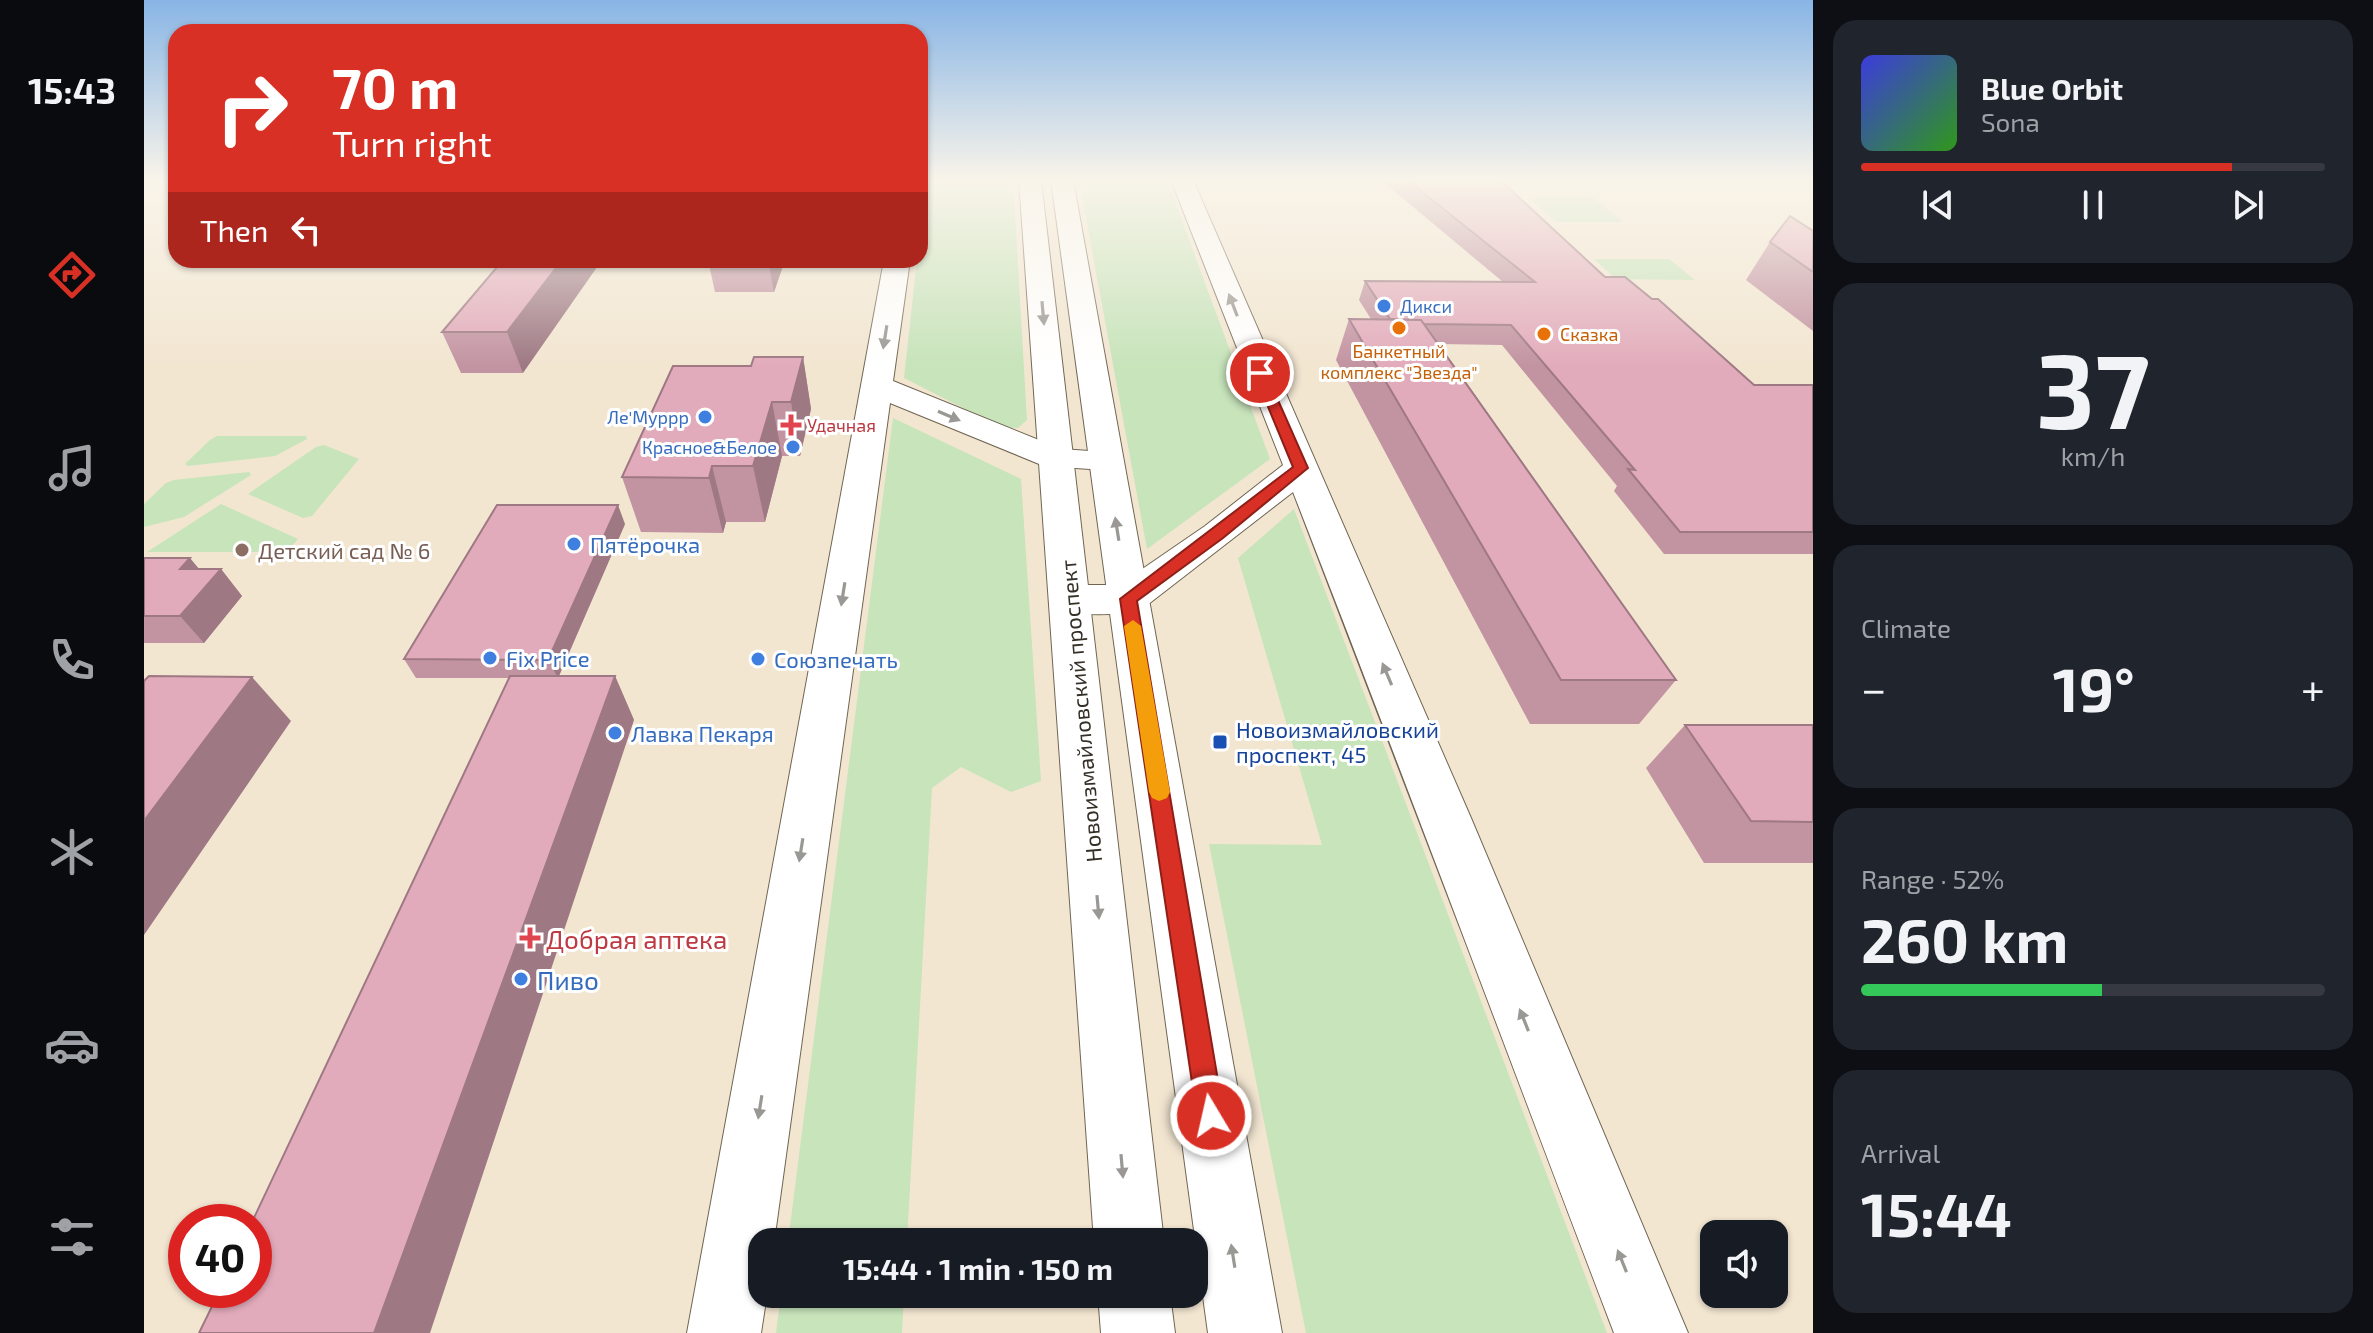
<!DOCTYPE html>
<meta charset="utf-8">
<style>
:root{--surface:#171b24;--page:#20242c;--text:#f1f3f6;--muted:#9ea1a6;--line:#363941;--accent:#d93025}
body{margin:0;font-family:"Exo 2",sans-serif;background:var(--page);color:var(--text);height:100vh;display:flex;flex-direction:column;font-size:30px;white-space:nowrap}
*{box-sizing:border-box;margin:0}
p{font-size:26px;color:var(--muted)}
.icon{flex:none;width:44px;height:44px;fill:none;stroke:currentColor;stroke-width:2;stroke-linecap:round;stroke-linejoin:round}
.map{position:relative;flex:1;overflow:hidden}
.drawer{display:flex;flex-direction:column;gap:20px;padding:20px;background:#0d0f14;width:560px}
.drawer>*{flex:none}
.hud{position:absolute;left:24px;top:24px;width:760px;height:244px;border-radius:24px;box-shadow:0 2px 6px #0004;background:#d93025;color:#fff;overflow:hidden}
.fabs{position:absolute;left:1556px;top:1220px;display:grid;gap:16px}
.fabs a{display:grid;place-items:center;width:88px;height:88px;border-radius:16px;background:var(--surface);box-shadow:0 2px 6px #0004;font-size:40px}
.speed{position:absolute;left:24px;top:1204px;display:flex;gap:16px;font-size:40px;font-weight:700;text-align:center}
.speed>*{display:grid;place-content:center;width:104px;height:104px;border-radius:50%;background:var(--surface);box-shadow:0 2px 6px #0004;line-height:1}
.speed .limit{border:12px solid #d22;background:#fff;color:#111}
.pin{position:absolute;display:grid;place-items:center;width:68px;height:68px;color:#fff;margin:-34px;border:4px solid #fff;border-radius:50%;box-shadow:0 2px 8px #0007}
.me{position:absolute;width:88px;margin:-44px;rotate:351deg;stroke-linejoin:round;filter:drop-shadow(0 0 6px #0008)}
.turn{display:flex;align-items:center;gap:28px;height:168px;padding:0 32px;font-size:36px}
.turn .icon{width:104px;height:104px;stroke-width:2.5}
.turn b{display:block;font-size:56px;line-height:68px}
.then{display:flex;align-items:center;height:76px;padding:0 32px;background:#0003;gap:16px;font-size:30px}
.big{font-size:60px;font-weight:700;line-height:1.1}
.drawer .card{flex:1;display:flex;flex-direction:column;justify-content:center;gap:12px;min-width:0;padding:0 28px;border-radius:24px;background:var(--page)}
.drawer .dial{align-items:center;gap:0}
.dial b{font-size:104px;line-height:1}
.song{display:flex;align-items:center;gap:24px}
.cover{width:96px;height:96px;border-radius:12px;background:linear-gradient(135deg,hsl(240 70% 55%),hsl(110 70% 35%))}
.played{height:8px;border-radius:4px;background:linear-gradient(90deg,var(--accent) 80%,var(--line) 80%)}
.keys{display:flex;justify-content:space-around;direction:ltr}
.heat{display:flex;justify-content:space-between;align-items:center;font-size:44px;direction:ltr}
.charge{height:12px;border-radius:6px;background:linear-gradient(90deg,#34c759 52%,var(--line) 0)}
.trip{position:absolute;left:604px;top:1228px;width:460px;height:80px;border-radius:24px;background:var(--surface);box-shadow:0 2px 6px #0004;font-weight:700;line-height:80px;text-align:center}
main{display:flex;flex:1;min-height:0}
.tabs{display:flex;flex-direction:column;width:144px;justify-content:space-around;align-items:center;background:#090b0e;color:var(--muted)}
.tabs .icon{width:56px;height:56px}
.tabs .active{color:var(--accent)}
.tabs b{font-size:36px;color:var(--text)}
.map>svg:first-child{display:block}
</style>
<main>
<nav class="tabs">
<b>15:43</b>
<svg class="icon active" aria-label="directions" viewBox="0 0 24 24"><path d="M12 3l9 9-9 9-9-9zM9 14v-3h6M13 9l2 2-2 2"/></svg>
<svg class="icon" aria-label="music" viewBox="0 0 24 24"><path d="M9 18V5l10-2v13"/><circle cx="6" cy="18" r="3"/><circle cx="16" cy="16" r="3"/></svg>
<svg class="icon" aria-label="phone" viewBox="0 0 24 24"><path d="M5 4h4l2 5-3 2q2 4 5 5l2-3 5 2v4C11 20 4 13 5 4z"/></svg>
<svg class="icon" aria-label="climate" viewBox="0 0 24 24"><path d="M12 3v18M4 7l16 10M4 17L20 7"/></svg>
<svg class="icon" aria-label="car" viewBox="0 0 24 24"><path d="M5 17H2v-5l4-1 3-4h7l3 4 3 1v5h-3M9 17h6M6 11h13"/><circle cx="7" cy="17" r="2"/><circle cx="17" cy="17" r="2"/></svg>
<svg class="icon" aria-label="filters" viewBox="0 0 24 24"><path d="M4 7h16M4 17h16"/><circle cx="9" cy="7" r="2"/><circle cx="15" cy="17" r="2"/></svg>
</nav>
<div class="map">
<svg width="1669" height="1333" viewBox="0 0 1669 1333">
<rect width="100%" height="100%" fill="#f2e6d1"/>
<path fill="#c7e4bb" d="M 782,180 L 869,180 L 883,420 L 874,428 L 856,427 L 760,378 L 773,260 L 776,260 Z
M 935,180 L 1023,180 L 1126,459 L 1003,549 Z
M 1384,197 L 1448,197 L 1479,222 L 1413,222 Z
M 1450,259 L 1525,259 L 1551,280 L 1472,279 Z
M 749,418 L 877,479 L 897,781 L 867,792 L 817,767 L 788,788 L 763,1242 L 644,1242 Z
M 73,436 L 162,436 L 163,439 L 131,456 L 44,466 L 41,464 L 66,440 Z
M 180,445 L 215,459 L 168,516 L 159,518 L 104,494 L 172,447 Z
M 105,472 L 107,475 L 40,517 L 0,527 L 0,504 L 22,483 L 30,480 Z
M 77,504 L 154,539 L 143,552 L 3,552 Z
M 1150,509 L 1463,1333 L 1162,1333 L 1065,844 L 1178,845 L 1094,558 Z
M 637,1294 L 760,1294 L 758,1333 L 632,1333 Z"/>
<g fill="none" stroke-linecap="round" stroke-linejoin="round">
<g stroke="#706553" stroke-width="2">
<path id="minor" d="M 1027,180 L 1049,180 L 1327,818 L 1544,1333 L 1470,1333 C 1363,1053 1258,771 1149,492 L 998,609 C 972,616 937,616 911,609 L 905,599 L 911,589 L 925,585 L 975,585 L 1061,526 L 1139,465 Z
M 740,260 L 766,260 L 749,381 L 917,449 L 974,453 L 979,460 L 974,467 L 962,470 L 900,466 L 746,403 L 630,1242 L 618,1242 L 618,1294 L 623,1294 L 617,1333 L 543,1333 Z"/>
</g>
<g stroke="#706553" stroke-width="2">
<path id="tertiary" d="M 875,180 L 897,180 L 1020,1242 L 950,1242 Z
M 907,180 L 929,180 L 1138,1333 L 1064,1333 Z
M 954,1294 L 1026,1294 L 1031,1333 L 957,1333 Z"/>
</g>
<use href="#minor" fill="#fff" fill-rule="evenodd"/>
<use href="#tertiary" fill="#fff" fill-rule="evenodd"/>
</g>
<path fill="#c293a1" d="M 1237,180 L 1356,180 L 1461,277 L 1610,385 L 1669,385 L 1669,554 L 1520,554 L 1470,491 L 1473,486 L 1358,345 L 1295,344 L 1532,680 L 1495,724 L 1386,724 L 1192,360 L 1205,319 L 1227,319 L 1215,300 L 1221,281 L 1359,282 Z
M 1669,231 L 1669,331 L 1602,280 L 1626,242 Z
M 359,260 L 379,373 L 317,373 L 298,332 Z
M 564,260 L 641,260 L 630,292 L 571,292 Z
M 659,357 L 667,409 L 656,456 L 638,456 L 621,522 L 582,522 L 579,533 L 497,532 L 478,477 L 607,366 Z
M 481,524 L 415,676 L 471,676 L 490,720 L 365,678 L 272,678 L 260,659 Z
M 0,558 L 56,569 L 77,569 L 98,596 L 60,643 L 0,643 Z
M 1541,725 L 1669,725 L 1669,863 L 1560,863 L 1502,768 Z"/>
<path fill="#9e7883" d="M 418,260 L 458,260 L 379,373 L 363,332 Z
M 624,260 L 641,260 L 630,292 Z
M 659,357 L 667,409 L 656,456 L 647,402 Z
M 628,402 L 638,456 L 621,522 L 609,466 Z
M 568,466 L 582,522 L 579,533 L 565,478 Z
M 474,505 L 481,524 L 414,678 L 404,660 Z
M 46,558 L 66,582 L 77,569 L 98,596 L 60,643 L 36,616 L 36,569 Z
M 471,676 L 490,720 L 286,1333 L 230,1333 Z
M 108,677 L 147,721 L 0,935 L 0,821 Z"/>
<path fill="#e2abbb" stroke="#9e7883" stroke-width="2" d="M 1263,180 L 1356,180 L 1461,277 L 1481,277 L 1508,299 L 1514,299 L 1610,385 L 1669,385 L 1669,532 L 1536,532 L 1484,469 L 1491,470 L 1367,325 L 1280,324 L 1277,320 L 1246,319 L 1221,281 L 1391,282 Z
M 1646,216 L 1669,231 L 1669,272 L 1626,242 Z
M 359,260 L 418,260 L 363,332 L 298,332 Z
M 1205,319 L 1277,320 L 1532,680 L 1417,680 Z
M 610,357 L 659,357 L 647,402 L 628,402 L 609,466 L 568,466 L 565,478 L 478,477 L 529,366 L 607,366 Z
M 353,505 L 474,505 L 404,660 L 260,659 Z
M 0,558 L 46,558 L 36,569 L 77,569 L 36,616 L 0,616 Z
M 5,676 L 108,677 L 0,821 L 0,681 Z
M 366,676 L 471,676 L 230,1333 L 55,1333 L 76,1290 L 110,1290 L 110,1222 L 108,1222 Z
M 1541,725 L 1669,725 L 1669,822 L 1607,821 Z"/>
<defs><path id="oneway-solid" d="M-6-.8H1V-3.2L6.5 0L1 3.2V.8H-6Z" transform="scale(2)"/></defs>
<g fill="#9a9894">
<use href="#oneway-solid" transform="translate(1089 305) rotate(-111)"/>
<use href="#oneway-solid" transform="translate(899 313) rotate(85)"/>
<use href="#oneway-solid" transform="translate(741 337) rotate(99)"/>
<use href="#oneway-solid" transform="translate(805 416) rotate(23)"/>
<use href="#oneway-solid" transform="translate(973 529) rotate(-99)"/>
<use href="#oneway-solid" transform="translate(699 594) rotate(99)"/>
<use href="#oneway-solid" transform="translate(1243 674) rotate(-113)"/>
<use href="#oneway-solid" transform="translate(657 850) rotate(99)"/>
<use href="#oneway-solid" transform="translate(954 907) rotate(85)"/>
<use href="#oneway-solid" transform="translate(1380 1020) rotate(-112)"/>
<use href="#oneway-solid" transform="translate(616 1107) rotate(99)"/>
<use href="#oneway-solid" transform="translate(978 1166) rotate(85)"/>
<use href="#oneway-solid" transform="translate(1089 1256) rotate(-99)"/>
<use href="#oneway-solid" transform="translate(1478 1261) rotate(-112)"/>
</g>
<linearGradient id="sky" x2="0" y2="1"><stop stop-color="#88b5e5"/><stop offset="0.49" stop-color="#f9f4ea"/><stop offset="1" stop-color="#f9f4ea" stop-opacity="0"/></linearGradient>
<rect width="1669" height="367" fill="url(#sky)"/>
<path fill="#d93025" stroke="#8d1f18" stroke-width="2" d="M 1116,369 L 1122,373 L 1164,468 L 1079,538 L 993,601 L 1080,1116 L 1076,1125 L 1067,1129 L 1057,1125 L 1053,1116 L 976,599 L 1149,467 L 1110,373 Z"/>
<path fill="#f59e0b" d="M 989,620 L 997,626 L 1026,792 L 1023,798 L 1015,801 L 1008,798 L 1005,792 L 980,626 Z"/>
<g fill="#3f7fe0" stroke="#fff" stroke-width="3">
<circle cx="1240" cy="306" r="8"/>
<circle cx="561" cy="417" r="8"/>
<circle cx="649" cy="447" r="8"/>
<circle cx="430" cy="544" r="8"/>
<circle cx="346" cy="658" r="8"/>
<circle cx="614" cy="659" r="8"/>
<circle cx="471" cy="733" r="8"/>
<circle cx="377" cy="979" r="8"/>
</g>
<g fill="#e8710a" stroke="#fff" stroke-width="3">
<circle cx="1255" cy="328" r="8"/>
<circle cx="1400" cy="334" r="8"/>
</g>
<g fill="#e0444e" stroke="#fff" stroke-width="3">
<path d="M643 413h8v8h8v8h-8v8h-8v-8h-8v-8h8z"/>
<path d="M382 926h8v8h8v8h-8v8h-8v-8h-8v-8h8z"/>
</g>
<circle fill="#8d6e63" stroke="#fff" stroke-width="3" cx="98" cy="550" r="8"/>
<rect fill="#1a4fb4" stroke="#fff" stroke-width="3" x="1068" y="734" width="16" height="16" rx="4"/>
<g text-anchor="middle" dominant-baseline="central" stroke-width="6" stroke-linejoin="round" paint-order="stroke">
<g font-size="18" fill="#366cbe" stroke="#fff" text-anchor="end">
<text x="1256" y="306" text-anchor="start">Дикси</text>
<text x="545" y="417">Ле'Муррр</text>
<text x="633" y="447">Красное&amp;Белое</text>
</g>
<g font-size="18" fill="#c56008" stroke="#fff" text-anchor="start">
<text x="1416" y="334">Сказка</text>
<text x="1255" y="351" text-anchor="middle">Банкетный<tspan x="1255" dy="21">комплекс "Звезда"</tspan></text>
</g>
<g font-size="18" fill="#be3a42" stroke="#fff" text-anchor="start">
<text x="663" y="425">Удачная</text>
</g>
<g font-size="22" fill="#366cbe" stroke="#fff" text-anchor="start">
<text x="446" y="544">Пятёрочка</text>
<text x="362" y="658">Fix Price</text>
<text x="630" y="659">Союзпечать</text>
<text x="487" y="733">Лавка Пекаря</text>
</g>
<g font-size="22" fill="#785e54" stroke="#fff" text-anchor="start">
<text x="114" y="550">Детский сад № 6</text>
</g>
<g font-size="22" fill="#353028" stroke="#fff">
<text transform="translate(936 711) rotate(-95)">Новоизмайловский проспект</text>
</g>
<g font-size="22" fill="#164399" stroke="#fff" text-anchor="start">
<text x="1092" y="729">Новоизмайловский<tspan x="1092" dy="25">проспект, 45</tspan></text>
</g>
<g font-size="26" fill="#be3a42" stroke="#fff" text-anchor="start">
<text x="402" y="938">Добрая аптека</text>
</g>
<g font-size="26" fill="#366cbe" stroke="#fff" text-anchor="start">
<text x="393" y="979">Пиво</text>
</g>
</g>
</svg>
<div class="fabs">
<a><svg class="icon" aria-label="sound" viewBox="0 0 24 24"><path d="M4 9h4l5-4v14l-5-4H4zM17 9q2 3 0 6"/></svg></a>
</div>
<div class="speed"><div class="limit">40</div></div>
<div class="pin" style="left:1116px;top:373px;background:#d93025"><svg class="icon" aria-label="arrive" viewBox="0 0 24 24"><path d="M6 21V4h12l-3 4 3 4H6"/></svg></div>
<svg class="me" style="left:1067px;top:1116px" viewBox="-20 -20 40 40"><circle r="17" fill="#d93025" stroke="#fff" stroke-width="3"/><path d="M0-11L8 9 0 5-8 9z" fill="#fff"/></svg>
<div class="trip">15:44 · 1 min · 150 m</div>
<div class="hud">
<div class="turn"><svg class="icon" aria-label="right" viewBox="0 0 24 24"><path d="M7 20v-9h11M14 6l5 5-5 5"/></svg><div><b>70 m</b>Turn right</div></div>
<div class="then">Then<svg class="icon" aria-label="left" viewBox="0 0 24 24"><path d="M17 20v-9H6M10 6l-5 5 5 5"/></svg></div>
</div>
</div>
<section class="drawer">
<div class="card">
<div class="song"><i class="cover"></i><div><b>Blue Orbit</b><p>Sona</p></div></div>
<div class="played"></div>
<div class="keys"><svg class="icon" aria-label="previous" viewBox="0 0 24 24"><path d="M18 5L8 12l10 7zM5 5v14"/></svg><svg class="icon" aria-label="pause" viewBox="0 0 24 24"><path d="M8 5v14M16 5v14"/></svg><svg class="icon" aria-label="next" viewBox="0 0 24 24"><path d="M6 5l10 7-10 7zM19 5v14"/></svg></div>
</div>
<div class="card dial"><b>37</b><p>km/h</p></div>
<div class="card"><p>Climate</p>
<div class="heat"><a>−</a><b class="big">19°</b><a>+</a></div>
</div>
<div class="card"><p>Range · 52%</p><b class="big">260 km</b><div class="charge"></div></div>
<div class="card"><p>Arrival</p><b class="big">15:44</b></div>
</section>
</main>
